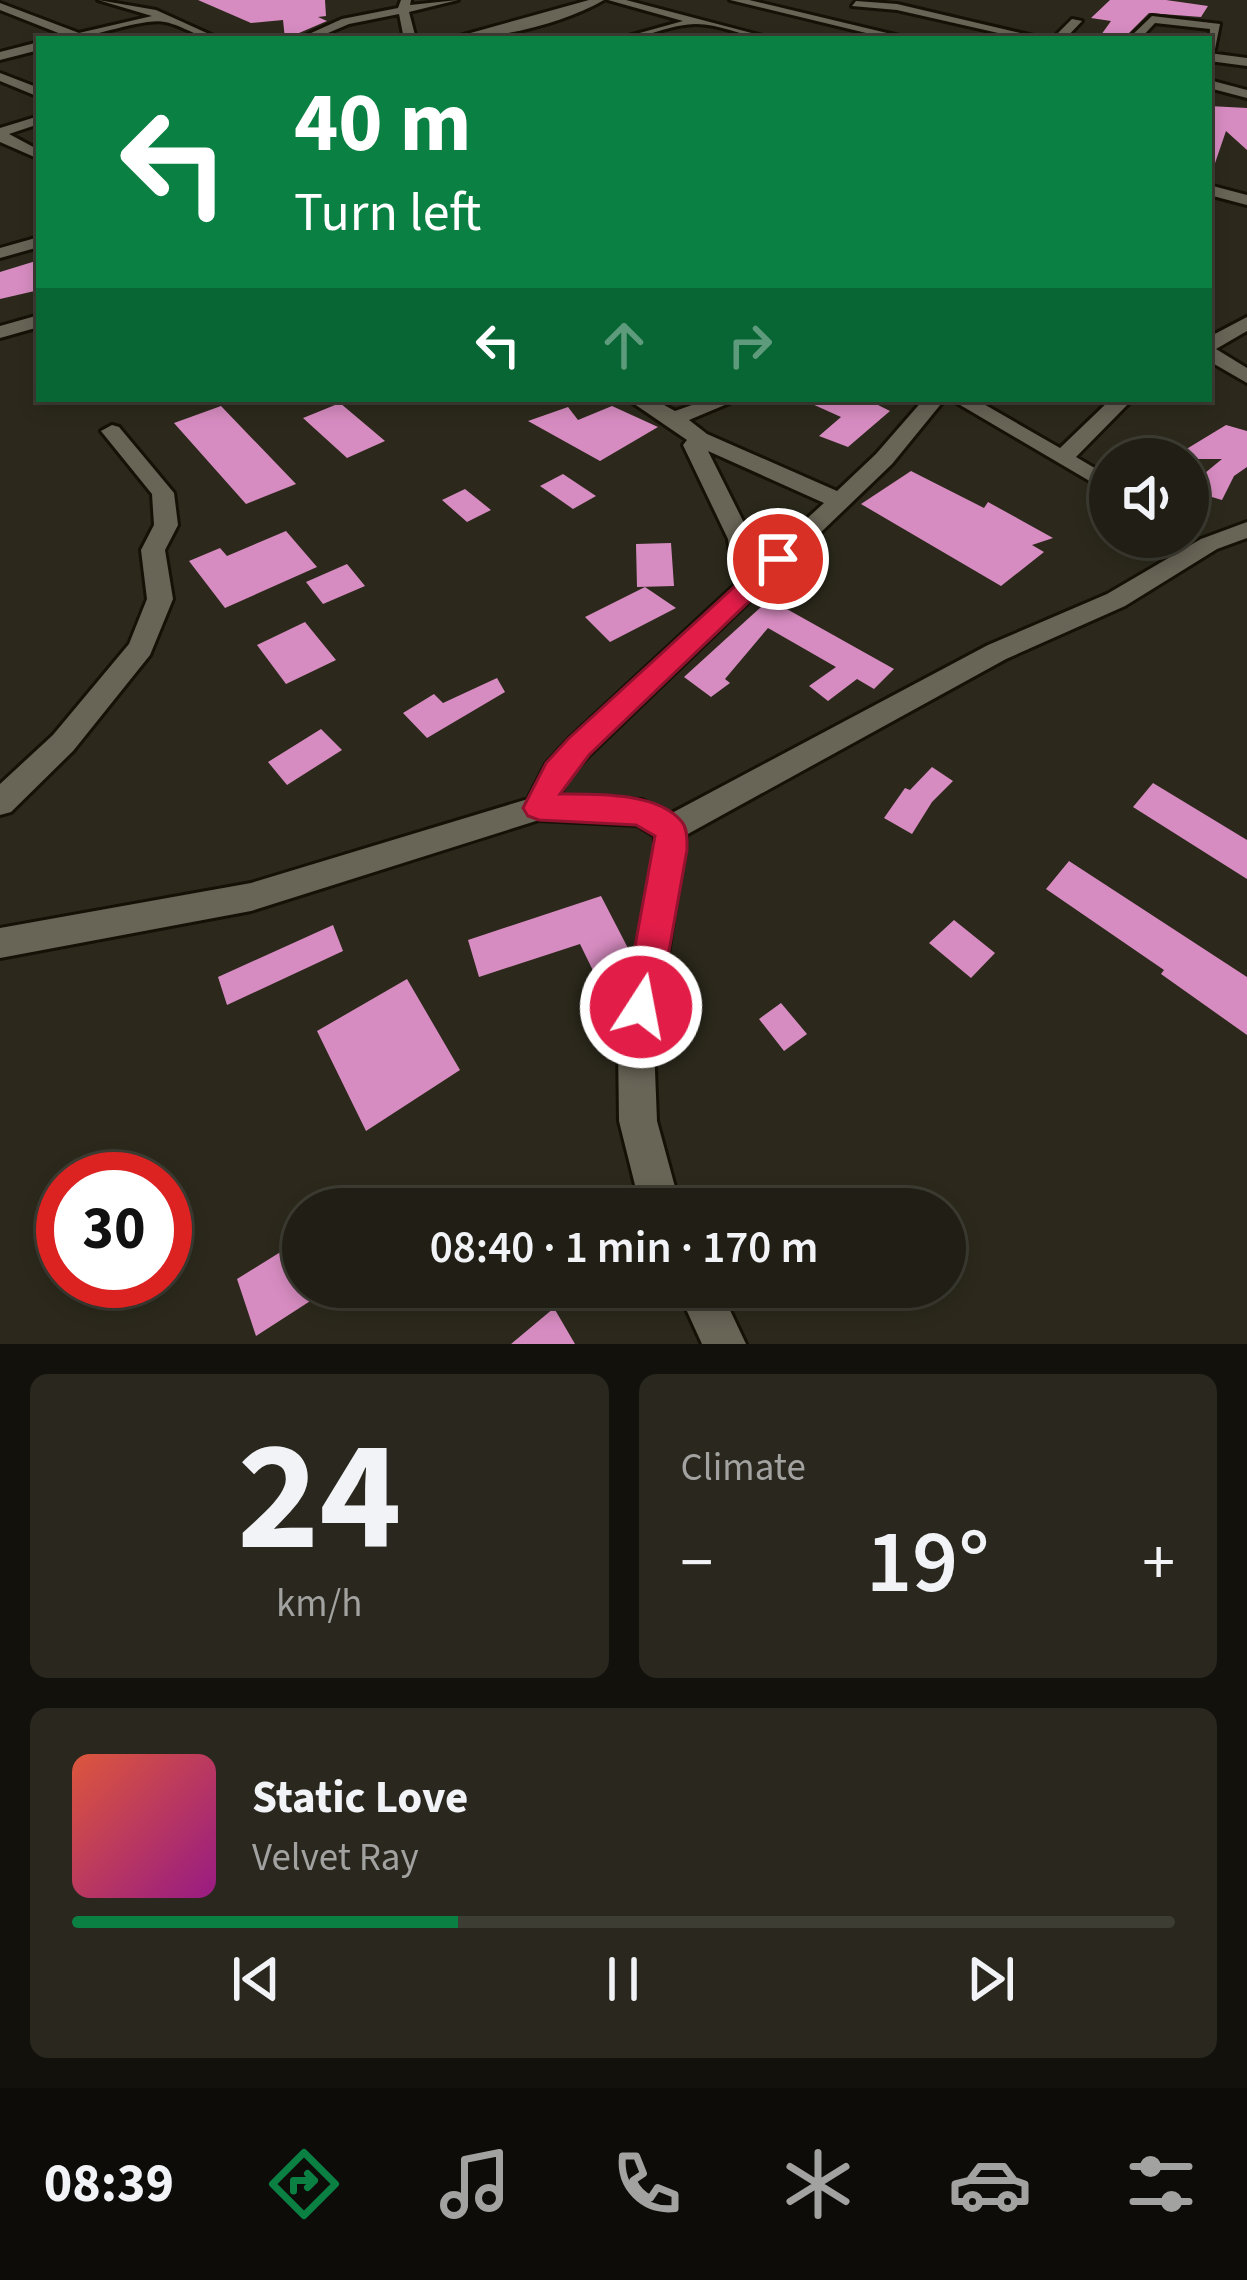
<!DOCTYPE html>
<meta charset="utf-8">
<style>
:root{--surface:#211f15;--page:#29271e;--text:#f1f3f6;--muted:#a2a2a0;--line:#3e3d34;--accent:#0b8043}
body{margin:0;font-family:"Source Sans 3",sans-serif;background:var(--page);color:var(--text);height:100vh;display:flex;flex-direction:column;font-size:45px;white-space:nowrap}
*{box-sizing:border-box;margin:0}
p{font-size:39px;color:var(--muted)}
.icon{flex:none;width:66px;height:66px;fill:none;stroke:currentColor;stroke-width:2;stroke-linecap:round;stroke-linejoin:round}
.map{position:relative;height:1344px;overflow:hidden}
.panel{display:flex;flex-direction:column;gap:30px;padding:30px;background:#12110c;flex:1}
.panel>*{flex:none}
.banner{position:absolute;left:36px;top:36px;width:1176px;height:366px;border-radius:0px;box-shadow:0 6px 18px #0003,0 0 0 3px var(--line);background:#0b8043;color:#fff;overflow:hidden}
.fabs{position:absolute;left:1089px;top:438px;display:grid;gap:24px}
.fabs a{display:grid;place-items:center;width:120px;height:120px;border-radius:50%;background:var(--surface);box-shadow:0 6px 18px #0003,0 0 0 3px var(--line);font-size:60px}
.speed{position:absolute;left:36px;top:1152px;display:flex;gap:24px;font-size:60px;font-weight:700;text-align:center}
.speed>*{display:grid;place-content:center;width:156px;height:156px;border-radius:50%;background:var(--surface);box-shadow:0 6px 18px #0003,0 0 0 3px var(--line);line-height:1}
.speed .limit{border:18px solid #d22;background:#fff;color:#111}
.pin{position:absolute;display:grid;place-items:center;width:102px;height:102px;color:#fff;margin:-51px;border:6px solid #fff;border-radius:50%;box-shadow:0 3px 12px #0007}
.me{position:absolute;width:132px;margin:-66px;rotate:11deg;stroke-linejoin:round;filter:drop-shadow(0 0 9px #0008)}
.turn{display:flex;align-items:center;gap:42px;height:252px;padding:0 60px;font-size:54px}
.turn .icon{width:156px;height:156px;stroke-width:2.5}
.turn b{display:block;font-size:84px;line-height:102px}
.lanes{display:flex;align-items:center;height:114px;padding:0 60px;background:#0003;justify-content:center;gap:60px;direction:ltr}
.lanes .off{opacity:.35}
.big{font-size:90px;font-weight:600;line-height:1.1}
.panel .tile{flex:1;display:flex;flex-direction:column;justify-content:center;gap:18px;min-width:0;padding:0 42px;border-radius:18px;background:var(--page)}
.panel .dial{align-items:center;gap:0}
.dial b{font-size:156px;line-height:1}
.song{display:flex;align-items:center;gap:36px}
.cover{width:144px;height:144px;border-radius:18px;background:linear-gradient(135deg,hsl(10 70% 55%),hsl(310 70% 35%))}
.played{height:12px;border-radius:6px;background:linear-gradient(90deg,var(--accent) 35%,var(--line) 35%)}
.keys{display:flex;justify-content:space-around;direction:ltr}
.heat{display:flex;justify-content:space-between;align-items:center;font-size:66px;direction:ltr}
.panel .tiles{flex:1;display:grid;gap:30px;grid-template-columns:1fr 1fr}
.tile:last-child{grid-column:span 2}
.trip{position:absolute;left:282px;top:1188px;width:684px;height:120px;border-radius:60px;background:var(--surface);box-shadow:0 6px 18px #0003,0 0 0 3px var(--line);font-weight:600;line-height:120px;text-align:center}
.tabs{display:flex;height:192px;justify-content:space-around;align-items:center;background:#0d0c08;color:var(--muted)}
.tabs .icon{width:84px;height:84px}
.tabs .active{color:var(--accent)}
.tabs b{font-size:54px;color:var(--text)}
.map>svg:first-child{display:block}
</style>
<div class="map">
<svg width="1247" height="1344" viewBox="0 0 1247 1344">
<rect width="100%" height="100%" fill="#2c291c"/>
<path fill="#d78cc1" d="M 198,0 L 325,0 L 326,16 L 318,17 L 327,21 L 285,39 L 283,20 L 251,23 Z
M 1110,0 L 1166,0 L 1208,6 L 1201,17 L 1149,13 L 1124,38 L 1101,35 L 1111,21 L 1091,18 Z
M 1209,106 L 1247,108 L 1247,150 L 1226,131 L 1213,169 L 1209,169 Z
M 39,260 L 39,290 L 0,299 L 0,272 Z
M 801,399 L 866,399 L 890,411 L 848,447 L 819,436 L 841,417 Z
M 340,403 L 385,441 L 347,458 L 303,418 Z
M 221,406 L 296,484 L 246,504 L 174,423 Z
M 612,406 L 658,427 L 600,461 L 528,421 L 568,407 L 578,420 Z
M 1226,425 L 1247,431 L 1247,467 L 1234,476 L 1222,500 L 1205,495 L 1193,503 L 1188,487 L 1222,459 L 1170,459 Z
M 911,471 L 984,508 L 988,502 L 1053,538 L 1032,545 L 1044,552 L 1001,586 L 861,504 Z
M 563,474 L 596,496 L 573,509 L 540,486 Z
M 465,489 L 491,510 L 467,522 L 442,500 Z
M 286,531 L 317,567 L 225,608 L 189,561 L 220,548 L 227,556 Z
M 671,543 L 674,586 L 637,587 L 636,544 Z
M 347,564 L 365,586 L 323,604 L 306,582 Z
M 794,577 L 803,586 L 785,608 L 894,669 L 874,689 L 857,679 L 828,701 L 809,686 L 836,667 L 768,628 L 725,679 L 730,683 L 711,697 L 684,677 Z
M 645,587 L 676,608 L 610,642 L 585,617 Z
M 305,622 L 336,660 L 286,684 L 257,645 Z
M 497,678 L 505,692 L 427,738 L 403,713 L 434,694 L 443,703 Z
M 321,729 L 342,750 L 287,785 L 268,762 Z
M 932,767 L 953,781 L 932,802 L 912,834 L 884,818 L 905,788 L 910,790 Z
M 1153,783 L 1247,840 L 1247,879 L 1133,807 Z
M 1069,861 L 1247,977 L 1247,1035 L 1161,974 L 1164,970 L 1046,889 Z
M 601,896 L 631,954 L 627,974 L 600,985 L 580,944 L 479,977 L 468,940 Z
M 954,920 L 995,953 L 971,978 L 929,943 Z
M 333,925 L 343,951 L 227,1005 L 218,977 Z
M 407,979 L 460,1070 L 366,1131 L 317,1031 Z
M 781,1003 L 807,1034 L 784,1051 L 759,1019 Z
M 303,1238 L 303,1287 L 332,1287 L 256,1336 L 237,1279 Z
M 554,1308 L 575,1344 L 511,1344 Z"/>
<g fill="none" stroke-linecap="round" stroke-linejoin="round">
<g stroke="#151106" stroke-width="6">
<path id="minor" d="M 98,0 L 156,10 L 220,39 C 198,39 185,26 165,22 C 144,17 90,39 63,39 L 66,36 L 0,10 L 0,3 L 79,33 L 152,16 Z
M 401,0 L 411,0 L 410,5 L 458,0 L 409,12 L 416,39 L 404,39 L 399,14 L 349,24 L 314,39 L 298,39 L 342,19 L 398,8 Z
M 589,0 L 604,0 C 563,24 497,39 449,39 Z
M 608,0 L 626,0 L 774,39 C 747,39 722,24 696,24 C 670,24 645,39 618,39 L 683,21 Z
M 730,0 L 749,0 L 912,39 L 891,39 Z
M 856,1 L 897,4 L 1046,39 L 1025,39 L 897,10 L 852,6 Z
M 1152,16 L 1220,24 L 1215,49 L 1209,53 L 1210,29 L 1155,23 L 1140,39 L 1128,39 Z
M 1072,19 L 1082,21 L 1065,39 L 1052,39 Z
M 39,42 L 39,50 L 0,60 L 0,52 Z
M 1209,53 L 1247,58 L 1247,66 L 1209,61 Z
M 0,73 L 39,88 L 39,97 L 0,81 Z
M 1209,80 L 1247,90 L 1247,98 L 1209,88 Z
M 39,116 L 39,124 L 9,134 L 39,150 L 39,159 L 0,142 L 0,128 Z
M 1209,185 L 1247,195 L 1247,205 L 1209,195 Z
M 39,237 L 39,247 L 0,258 L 0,248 Z
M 39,315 L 39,327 L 0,338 L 0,326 Z
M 1247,317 L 1247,331 L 1216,349 L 1247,368 L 1247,383 L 1209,361 L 1209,337 Z
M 627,399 L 653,399 L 675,411 L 709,399 L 739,399 L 689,420 L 707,434 L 837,491 L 876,454 L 924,399 L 945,399 L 892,464 L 589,755 L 567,779 L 559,797 L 642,800 L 670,814 L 988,645 L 1107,594 L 1201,539 L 1247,522 L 1247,538 L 1217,549 L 1125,606 L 1006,659 L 686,835 L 654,1045 L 657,1121 L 681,1209 L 641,1209 L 619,1121 L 618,1045 L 655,850 L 655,836 L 637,825 L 539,820 L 251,911 L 0,958 L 0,928 L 251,883 L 528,799 L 546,764 L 569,739 L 735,585 L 728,539 L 683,445 L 687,440 ZM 708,451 L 824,503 L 756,565 L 752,539 Z
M 950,399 L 975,399 L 1060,448 L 1111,399 L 1133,399 L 1076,457 L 1110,477 L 1110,493 Z
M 112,425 L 119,427 L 174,493 L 178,525 L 165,550 L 173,599 L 150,655 L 73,751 L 11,812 L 0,815 L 0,784 L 53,735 L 129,644 L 147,599 L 141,550 L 154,525 L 152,494 L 101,431 Z
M 676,1287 L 719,1287 L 746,1344 L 702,1344 Z"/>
</g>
<use href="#minor" fill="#686456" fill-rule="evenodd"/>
</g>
<path fill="#e11d48" stroke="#92132f" stroke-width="3" d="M 778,551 L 790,559 L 787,565 L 589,755 L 560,794 C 595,794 658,792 682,822 C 688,829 687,842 687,850 L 659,1007 L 654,1019 L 641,1024 L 629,1019 L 624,1007 L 655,836 L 636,825 L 539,820 L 528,816 L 523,808 L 546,763 L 568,739 L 770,554 Z"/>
</svg>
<div class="fabs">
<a><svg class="icon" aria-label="sound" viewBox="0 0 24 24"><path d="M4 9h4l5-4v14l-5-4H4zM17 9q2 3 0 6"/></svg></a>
</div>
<div class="speed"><div class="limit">30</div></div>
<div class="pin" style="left:778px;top:559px;background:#d93025"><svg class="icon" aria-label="arrive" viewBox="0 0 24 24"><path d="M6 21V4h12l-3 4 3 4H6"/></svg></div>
<svg class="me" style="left:641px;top:1007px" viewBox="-20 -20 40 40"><circle r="17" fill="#e11d48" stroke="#fff" stroke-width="3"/><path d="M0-11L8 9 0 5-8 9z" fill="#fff"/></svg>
<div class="trip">08:40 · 1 min · 170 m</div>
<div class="banner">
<div class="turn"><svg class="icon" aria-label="left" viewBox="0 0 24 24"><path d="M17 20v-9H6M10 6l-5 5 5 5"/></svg><div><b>40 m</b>Turn left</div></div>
<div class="lanes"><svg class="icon" aria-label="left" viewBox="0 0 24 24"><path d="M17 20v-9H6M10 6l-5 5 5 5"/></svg><svg class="icon off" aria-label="ahead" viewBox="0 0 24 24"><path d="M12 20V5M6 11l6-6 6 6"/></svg><svg class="icon off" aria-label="right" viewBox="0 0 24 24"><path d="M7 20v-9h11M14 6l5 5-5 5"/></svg></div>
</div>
</div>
<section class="panel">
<div class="tiles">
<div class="tile dial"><b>24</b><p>km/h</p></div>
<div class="tile"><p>Climate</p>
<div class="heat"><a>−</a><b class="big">19°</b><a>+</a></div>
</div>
<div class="tile">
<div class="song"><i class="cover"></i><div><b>Static Love</b><p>Velvet Ray</p></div></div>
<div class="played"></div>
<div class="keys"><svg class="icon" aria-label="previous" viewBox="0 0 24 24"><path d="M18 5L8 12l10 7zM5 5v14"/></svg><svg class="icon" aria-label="pause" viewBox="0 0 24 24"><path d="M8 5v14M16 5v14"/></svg><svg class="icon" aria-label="next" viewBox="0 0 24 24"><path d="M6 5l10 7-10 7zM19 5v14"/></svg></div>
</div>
</div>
</section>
<nav class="tabs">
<b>08:39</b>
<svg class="icon active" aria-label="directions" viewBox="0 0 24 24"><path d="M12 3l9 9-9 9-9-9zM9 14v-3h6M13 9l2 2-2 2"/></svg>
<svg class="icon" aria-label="music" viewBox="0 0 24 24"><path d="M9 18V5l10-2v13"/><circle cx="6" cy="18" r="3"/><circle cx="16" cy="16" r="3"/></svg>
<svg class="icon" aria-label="phone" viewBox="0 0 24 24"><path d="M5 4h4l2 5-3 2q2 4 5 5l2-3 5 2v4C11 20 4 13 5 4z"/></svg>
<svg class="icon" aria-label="climate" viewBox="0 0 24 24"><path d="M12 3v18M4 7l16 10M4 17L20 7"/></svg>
<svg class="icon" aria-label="car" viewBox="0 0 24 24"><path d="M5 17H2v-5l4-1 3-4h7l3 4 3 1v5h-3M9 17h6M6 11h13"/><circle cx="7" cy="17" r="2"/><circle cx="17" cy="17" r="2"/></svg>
<svg class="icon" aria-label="filters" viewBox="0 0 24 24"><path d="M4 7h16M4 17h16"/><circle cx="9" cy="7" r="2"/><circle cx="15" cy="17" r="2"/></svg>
</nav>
